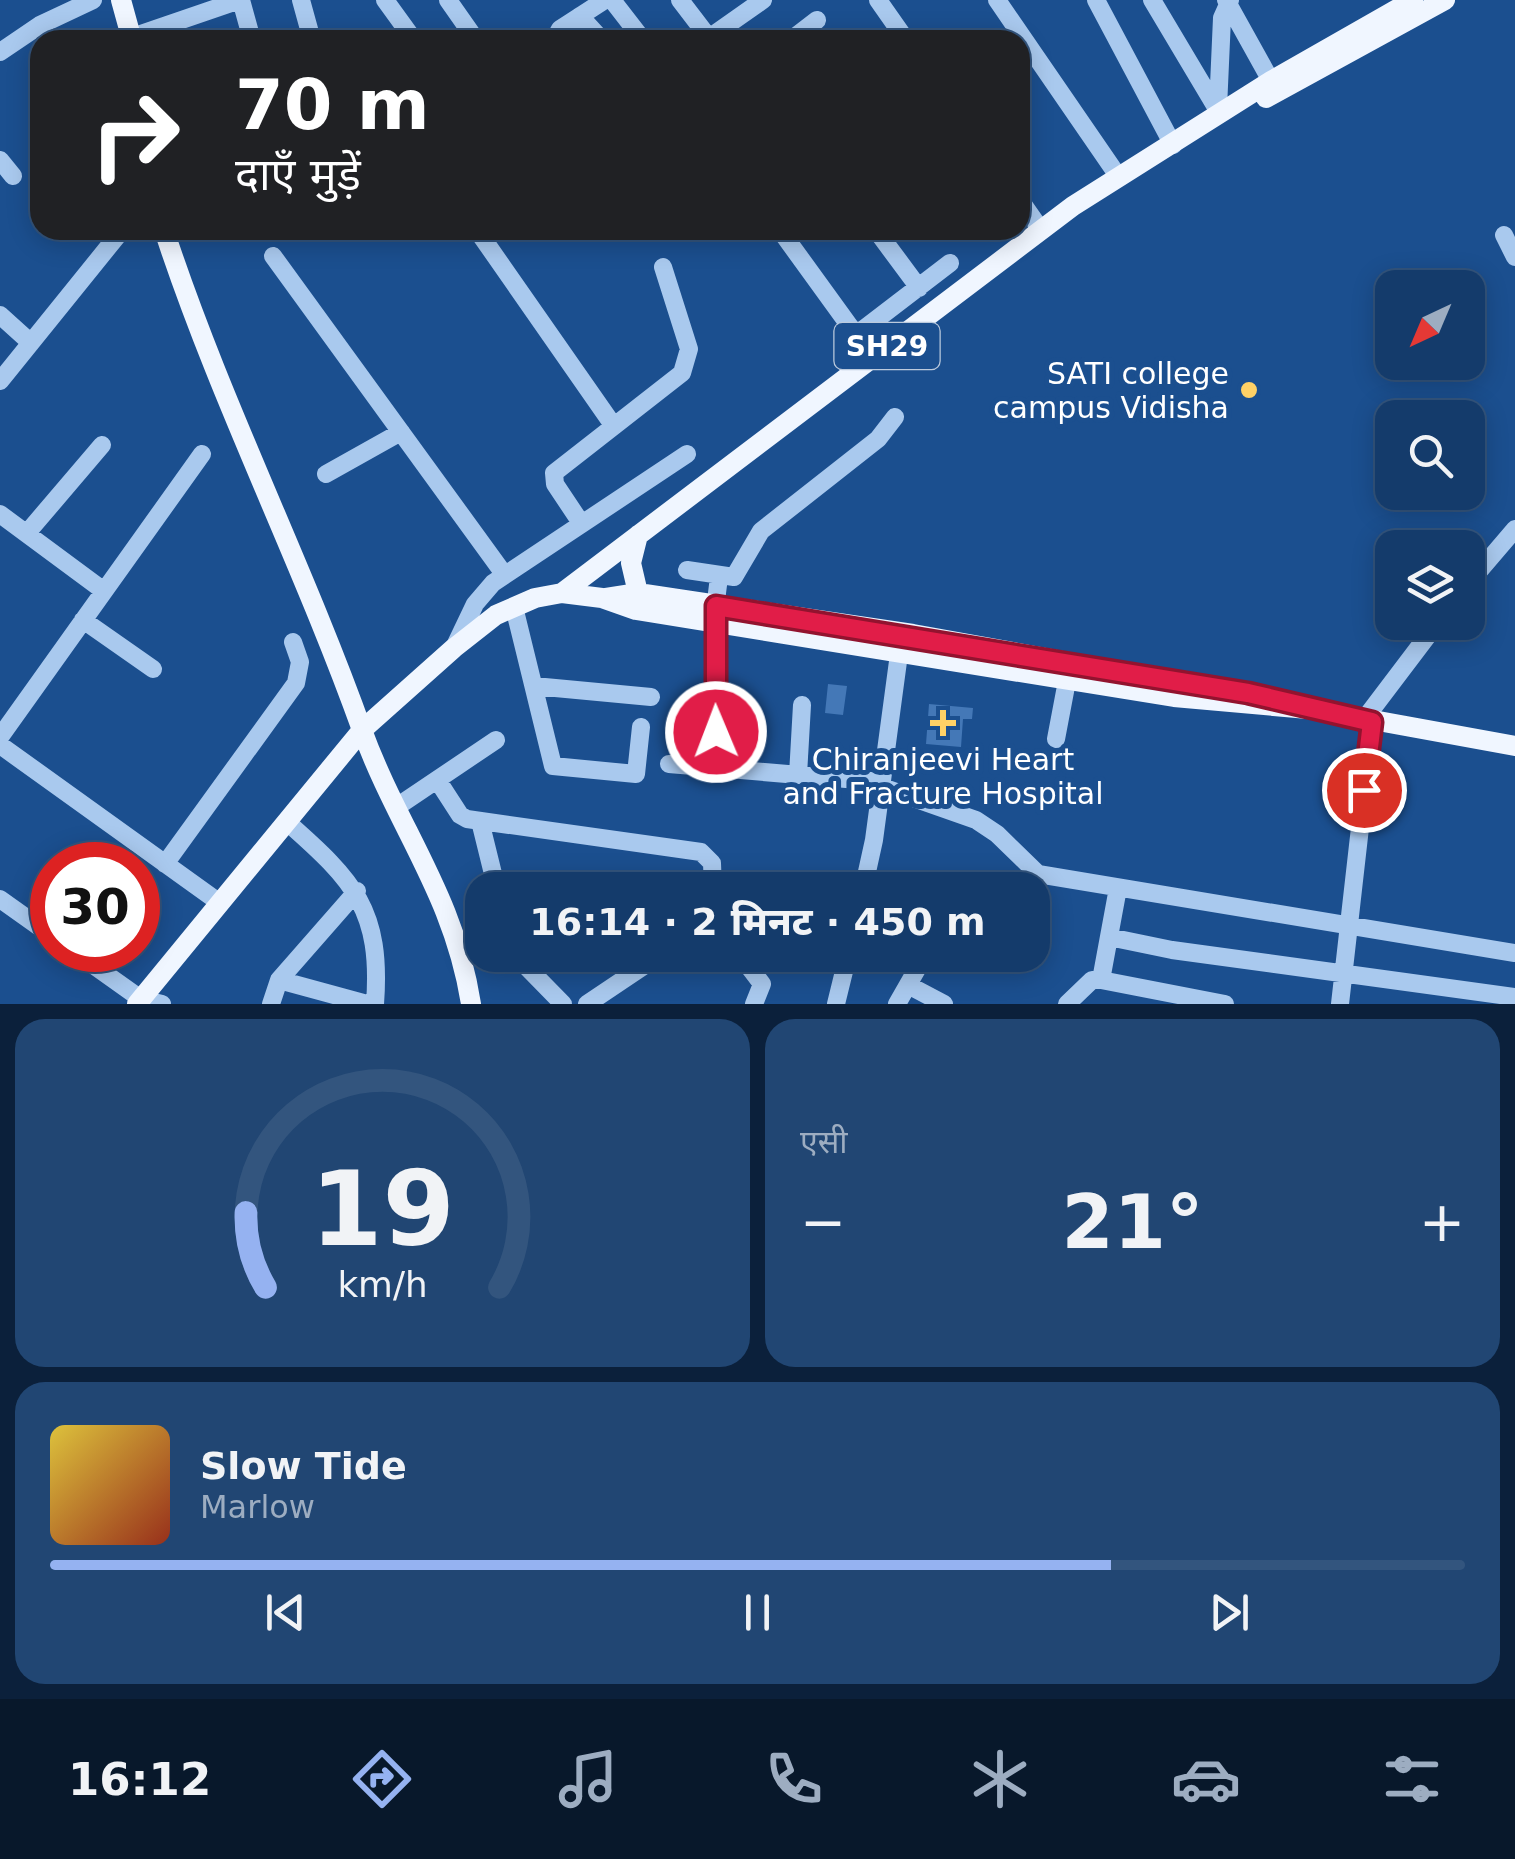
<!DOCTYPE html>
<html lang="hi">
<meta charset="utf-8">
<style>
:root{--surface:#143b6b;--page:#214673;--text:#f1f3f6;--muted:#9dadc1;--line:#33557e;--accent:#95b2f1}
body{margin:0;font-family:"DejaVu Sans","Noto Sans Devanagari",sans-serif;background:var(--page);color:var(--text);height:100vh;display:flex;flex-direction:column;font-size:38px;white-space:nowrap}
*{box-sizing:border-box;margin:0}
p{font-size:32px;color:var(--muted)}
.icon{flex:none;width:55px;height:55px;fill:none;stroke:currentColor;stroke-width:2;stroke-linecap:round;stroke-linejoin:round}
.map{position:relative;height:1004px;overflow:hidden}
.details{display:flex;flex-direction:column;gap:15px;padding:15px;background:#0b203b;flex:1}
.details>*{flex:none}
.banner{position:absolute;left:30px;top:30px;width:1000px;height:210px;border-radius:30px;box-shadow:0 5px 25px #0003,0 0 0 2px var(--line);background:#202124;color:#fff;overflow:hidden}
.needle{width:65px;rotate:224deg}
.controls{position:absolute;left:1375px;top:270px;display:grid;gap:20px}
.controls a{display:grid;place-items:center;width:110px;height:110px;border-radius:20px;background:var(--surface);box-shadow:0 5px 25px #0003,0 0 0 2px var(--line);font-size:50px}
.speed{position:absolute;left:30px;top:842px;display:flex;gap:20px;font-size:50px;font-weight:700;text-align:center}
.speed>*{display:grid;place-content:center;width:130px;height:130px;border-radius:50%;background:var(--surface);box-shadow:0 5px 25px #0003,0 0 0 2px var(--line);line-height:1}
.speed .limit{border:15px solid #d22;background:#fff;color:#111}
.pin{position:absolute;display:grid;place-items:center;width:85px;height:85px;color:#fff;margin:-42px;border:5px solid #fff;border-radius:50%;box-shadow:0 2px 10px #0007}
.me{position:absolute;width:110px;margin:-55px;rotate:359deg;stroke-linejoin:round;filter:drop-shadow(0 0 8px #0008)}
.turn{display:flex;align-items:center;gap:35px;height:210px;padding:0 40px;font-size:45px}
.turn .icon{width:130px;height:130px;stroke-width:2.5}
.turn b{display:block;font-size:70px;line-height:85px}
.big{font-size:75px;font-weight:800;line-height:1.1}
.details .card{flex:1;display:flex;flex-direction:column;justify-content:center;gap:15px;min-width:0;padding:0 35px;border-radius:30px;background:var(--page)}
.details .dial{align-items:center;gap:0}
.dial svg{height:260px;overflow:visible;fill:none;stroke:var(--line);stroke-width:7;stroke-linecap:round;text-anchor:middle}
.dial text{fill:var(--text);stroke:none}
.song{display:flex;align-items:center;gap:30px}
.cover{width:120px;height:120px;border-radius:15px;background:linear-gradient(135deg,hsl(50 70% 55%),hsl(10 70% 35%))}
.played{height:10px;border-radius:5px;background:linear-gradient(90deg,var(--accent) 75%,var(--line) 75%)}
.keys{display:flex;justify-content:space-around;direction:ltr}
.heat{display:flex;justify-content:space-between;align-items:center;font-size:55px;direction:ltr}
.details .tiles{flex:1;display:grid;gap:15px;grid-template-columns:1fr 1fr}
.card:last-child{grid-column:span 2}
.trip{position:absolute;left:465px;top:872px;width:585px;height:100px;border-radius:30px;background:var(--surface);box-shadow:0 5px 25px #0003,0 0 0 2px var(--line);font-weight:800;line-height:100px;text-align:center}
.dock{display:flex;height:160px;justify-content:space-around;align-items:center;background:#08182b;color:var(--muted)}
.dock .icon{width:70px;height:70px}
.dock .on{color:var(--accent)}
.dock b{font-size:45px;color:var(--text)}
.map>svg:first-child{display:block}
</style>
<div class="map">
<svg width="1515" height="1004" viewBox="0 0 1515 1004">
<rect width="100%" height="100%" fill="#1b4f8f"/>
<path fill="#4478b7" d="M 828,684 L 847,686 L 843,715 L 825,713 Z
M 929,704 L 973,708 L 972,719 L 963,719 L 961,747 L 926,744 Z"/>
<g fill="none" stroke-linecap="round" stroke-linejoin="round">
<path stroke="#a9c9ee" stroke-width="18" d="M 241,0 L 252,40
M 301,0 L 312,40
M 385,0 L 414,40
M 448,0 L 476,40
M 612,0 L 643,40
M 680,0 L 709,38
M 878,0 L 906,40
M 997,0 L 1118,176
M 1096,0 L 1173,145
M 1152,0 L 1217,109
M 1226,0 L 1271,81
M 580,16 L 602,40
M 132,37 L 240,0
M 554,40 L 560,29 L 605,0
M 706,40 L 763,0
M 791,40 L 817,20
M 0,52 L 40,25 L 93,0
M 1218,108 L 1222,18 L 1230,0
M 0,160 L 13,176
M 1020,200 L 1041,230
M 477,230 L 613,425
M 780,230 L 872,357
M 876,230 L 919,288
M 1504,235 L 1515,257
M 273,256 L 504,574
M 0,315 L 31,343
M 856,335 L 950,263
M 0,381 L 122,230
M 326,474 L 401,432
M 0,514 L 104,591
M 581,523 L 555,484 L 554,473 L 682,373 L 689,349 L 663,267
M 27,533 L 102,445
M 687,570 L 734,577 L 761,531 L 878,439 L 895,417
M 1468,584 L 1515,529
M 514,607 L 553,766 L 636,774 L 641,727
M 83,620 L 153,669
M 454,648 L 475,604 L 493,583 L 687,454
M 534,686 L 651,697
M 1363,721 L 1438,622
M 0,737 L 202,454
M 1056,739 L 1067,681
M 0,745 L 220,903
M 669,764 L 882,782
M 716,768 L 713,625 L 719,577
M 798,775 L 802,705
M 438,781 L 460,815 L 467,819 L 701,852 L 712,863 L 713,890
M 882,787 L 976,820 L 997,834 L 1038,874 L 1515,953
M 398,806 L 496,740
M 480,821 L 497,890
M 287,822 C 354,881 382,910 375,1004
M 165,864 L 296,683 L 300,662 L 293,642
M 863,890 L 874,840 L 901,639
M 0,899 L 52,936
M 1109,937 L 1172,950 L 1515,997
M 72,950 L 141,999 L 162,1004
M 515,955 L 563,1004
M 740,955 L 762,984 L 754,1004
M 279,980 L 367,1004
M 1101,980 L 1118,888
M 908,985 L 944,1004
M 271,1004 L 279,980 L 357,891
M 587,1004 L 660,955
M 836,1004 L 848,955
M 897,1004 L 925,955
M 1067,1004 L 1092,980 L 1101,980 L 1225,1004
M 1340,1004 L 1372,722"/>
<path stroke="#f0f6ff" stroke-width="20" d="M 121,0 L 132,40
M 1266,98 L 1445,0
M 164,230 C 220,401 302,562 362,730 C 398,829 454,895 471,1004
M 562,593 L 1073,206 L 1271,81 L 1413,0
M 638,593 L 631,563 L 638,535
M 606,598 L 638,593 L 913,634 L 1263,697
M 1296,706 L 1515,746
M 137,1004 L 362,730 L 454,648 L 496,615 L 535,598 L 562,593 L 602,598 L 636,610 L 1174,697 L 1308,709"/>
</g>
<g fill="none" stroke-linecap="round" stroke-linejoin="round">
<g stroke="#92132f" stroke-width="25">
<path id="route" d="M 716,732 L 716,606 L 1248,693 L 1372,722 L 1364,790"/>
</g>
<use href="#route" stroke="#e11d48" stroke-width="18"/>
</g>
<g fill="#ffd166" stroke="#1b4f8f" stroke-width="4">
<circle cx="1249" cy="390" r="10"/>
<path d="M938 708h10v10h10v10h-10v10h-10v-10h-10v-10h10z"/>
</g>
<g text-anchor="middle" dominant-baseline="central" stroke-width="10" stroke-linejoin="round" paint-order="stroke">
<rect fill="#1b4f8f" stroke="#bbcadd" stroke-width="2.5" x="834.5" y="323" width="105" height="46" rx="8"/>
<g font-size="28" font-weight="bold" fill="#fff">
<text x="887" y="346">SH29</text>
</g>
<g font-size="30" fill="#fff" stroke="#1b4f8f" text-anchor="end">
<text x="1229" y="373">SATI college<tspan x="1229" dy="34">campus Vidisha</tspan></text>
<text x="943" y="759" text-anchor="middle">Chiranjeevi Heart<tspan x="943" dy="34">and Fracture Hospital</tspan></text>
</g>
</g>
</svg>
<div class="controls">
<a><svg class="needle" viewBox="-14 -14 28 28"><path d="M0-13l5 13h-10z" fill="#e53935"/><path d="M0 13l5-13h-10z" fill="#9dadc1"/></svg></a>
<a><svg class="icon" aria-label="search" viewBox="0 0 24 24"><circle cx="10" cy="10" r="6"/><path d="M15 15l6 6"/></svg></a>
<a><svg class="icon" aria-label="layers" viewBox="0 0 24 24"><path d="M12 4l9 5-9 5-9-5zM3 14l9 5 9-5"/></svg></a>
</div>
<div class="speed"><div class="limit">30</div></div>
<div class="pin" style="left:1364px;top:790px;background:#d93025"><svg class="icon" aria-label="arrive" viewBox="0 0 24 24"><path d="M6 21V4h12l-3 4 3 4H6"/></svg></div>
<svg class="me" style="left:716px;top:732px" viewBox="-20 -20 40 40"><circle r="17" fill="#e11d48" stroke="#fff" stroke-width="3"/><path d="M0-11L8 9 0 5-8 9z" fill="#fff"/></svg>
<div class="trip">16:14 · 2 मिनट · 450 m</div>
<div class="banner">
<div class="turn"><svg class="icon" aria-label="right" viewBox="0 0 24 24"><path d="M7 20v-9h11M14 6l5 5-5 5"/></svg><div><b>70 m</b>दाएँ मुड़ें</div></div>
</div>
</div>
<section class="details">
<div class="tiles">
<div class="card dial"><svg viewBox="0 0 100 80">
<path d="M14 69A42 42 0 1 1 86 69"/>
<path d="M14 69A42 42 0 0 1 8 46" stroke="#95b2f1"/>
<text x="50" y="56" font-size="32" font-weight="700">19</text>
<text x="50" y="72" font-size="11">km/h</text>
</svg></div>
<div class="card"><p>एसी</p>
<div class="heat"><a>−</a><b class="big">21°</b><a>+</a></div>
</div>
<div class="card">
<div class="song"><i class="cover"></i><div><b>Slow Tide</b><p>Marlow</p></div></div>
<div class="played"></div>
<div class="keys"><svg class="icon" aria-label="previous" viewBox="0 0 24 24"><path d="M18 5L8 12l10 7zM5 5v14"/></svg><svg class="icon" aria-label="pause" viewBox="0 0 24 24"><path d="M8 5v14M16 5v14"/></svg><svg class="icon" aria-label="next" viewBox="0 0 24 24"><path d="M6 5l10 7-10 7zM19 5v14"/></svg></div>
</div>
</div>
</section>
<nav class="dock">
<b>16:12</b>
<svg class="icon on" aria-label="directions" viewBox="0 0 24 24"><path d="M12 3l9 9-9 9-9-9zM9 14v-3h6M13 9l2 2-2 2"/></svg>
<svg class="icon" aria-label="music" viewBox="0 0 24 24"><path d="M9 18V5l10-2v13"/><circle cx="6" cy="18" r="3"/><circle cx="16" cy="16" r="3"/></svg>
<svg class="icon" aria-label="phone" viewBox="0 0 24 24"><path d="M5 4h4l2 5-3 2q2 4 5 5l2-3 5 2v4C11 20 4 13 5 4z"/></svg>
<svg class="icon" aria-label="climate" viewBox="0 0 24 24"><path d="M12 3v18M4 7l16 10M4 17L20 7"/></svg>
<svg class="icon" aria-label="car" viewBox="0 0 24 24"><path d="M5 17H2v-5l4-1 3-4h7l3 4 3 1v5h-3M9 17h6M6 11h13"/><circle cx="7" cy="17" r="2"/><circle cx="17" cy="17" r="2"/></svg>
<svg class="icon" aria-label="filters" viewBox="0 0 24 24"><path d="M4 7h16M4 17h16"/><circle cx="9" cy="7" r="2"/><circle cx="15" cy="17" r="2"/></svg>
</nav>
